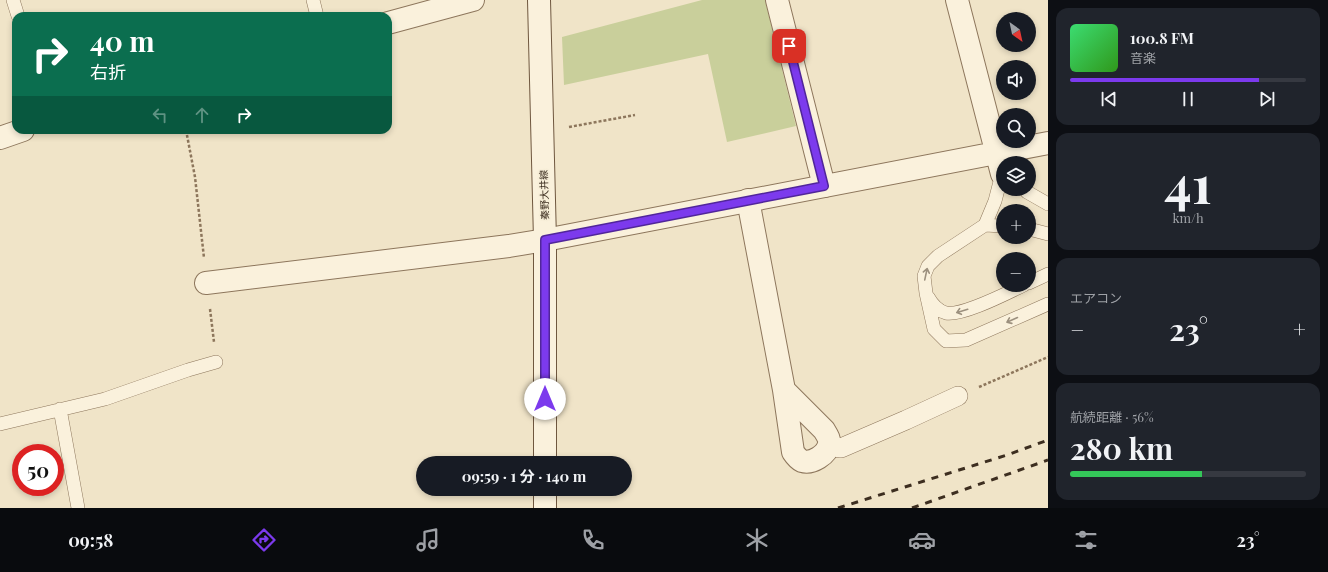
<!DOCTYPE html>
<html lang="ja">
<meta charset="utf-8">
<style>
:root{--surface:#171b24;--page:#20242c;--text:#f1f3f6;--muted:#9ea1a6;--line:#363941;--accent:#7c3aed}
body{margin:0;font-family:"Playfair Display","Noto Sans JP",serif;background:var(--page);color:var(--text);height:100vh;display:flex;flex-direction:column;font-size:15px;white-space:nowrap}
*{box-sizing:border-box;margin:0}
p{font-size:13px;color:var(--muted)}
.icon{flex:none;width:22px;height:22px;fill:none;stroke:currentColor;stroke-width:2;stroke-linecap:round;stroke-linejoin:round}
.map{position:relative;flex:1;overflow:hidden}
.side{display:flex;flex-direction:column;gap:8px;padding:8px;background:#0d0f14;width:280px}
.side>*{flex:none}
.top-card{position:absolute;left:12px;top:12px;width:380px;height:122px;border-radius:12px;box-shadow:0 2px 6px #0003;background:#0b6e4f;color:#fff;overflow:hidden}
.needle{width:26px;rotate:147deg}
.controls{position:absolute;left:996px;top:12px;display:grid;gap:8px}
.controls a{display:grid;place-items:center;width:40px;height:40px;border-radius:50%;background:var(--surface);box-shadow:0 2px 6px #0003;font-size:20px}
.speed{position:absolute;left:12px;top:444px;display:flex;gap:8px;font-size:20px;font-weight:700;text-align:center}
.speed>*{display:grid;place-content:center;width:52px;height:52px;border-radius:50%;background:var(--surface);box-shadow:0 2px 6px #0003;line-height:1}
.speed .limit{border:6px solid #d22;background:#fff;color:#111}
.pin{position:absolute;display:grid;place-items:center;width:34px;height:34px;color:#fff;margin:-17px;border-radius:8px;box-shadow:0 2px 6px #0006}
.me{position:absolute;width:44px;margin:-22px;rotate:0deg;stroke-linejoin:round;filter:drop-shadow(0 0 3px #0008)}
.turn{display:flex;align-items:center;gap:14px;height:84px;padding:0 12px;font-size:18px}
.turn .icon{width:52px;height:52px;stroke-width:2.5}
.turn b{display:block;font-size:28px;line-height:34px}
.lanes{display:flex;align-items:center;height:38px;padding:0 12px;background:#0003;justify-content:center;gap:20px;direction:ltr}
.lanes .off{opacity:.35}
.big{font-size:30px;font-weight:700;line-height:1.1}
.side .card{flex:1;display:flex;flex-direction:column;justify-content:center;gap:6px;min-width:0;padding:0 14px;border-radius:12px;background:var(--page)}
.side .dial{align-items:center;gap:0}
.dial b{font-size:52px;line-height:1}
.song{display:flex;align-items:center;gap:12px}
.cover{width:48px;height:48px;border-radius:6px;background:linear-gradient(135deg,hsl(140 70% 55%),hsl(110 70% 35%))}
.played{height:4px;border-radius:2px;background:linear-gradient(90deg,var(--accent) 80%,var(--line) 80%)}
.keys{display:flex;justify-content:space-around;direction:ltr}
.heat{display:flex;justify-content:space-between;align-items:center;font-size:22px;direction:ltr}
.charge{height:6px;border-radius:3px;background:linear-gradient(90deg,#34c759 56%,var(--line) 0)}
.trip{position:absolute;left:416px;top:456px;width:216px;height:40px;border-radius:20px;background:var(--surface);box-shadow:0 2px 6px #0003;font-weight:700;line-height:40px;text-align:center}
.menu{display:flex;height:64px;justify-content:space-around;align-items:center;background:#090b0e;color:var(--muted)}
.menu .icon{width:28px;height:28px}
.menu .selected{color:var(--accent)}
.menu b{font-size:18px;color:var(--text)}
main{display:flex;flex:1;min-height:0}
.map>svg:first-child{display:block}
</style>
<main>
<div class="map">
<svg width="1048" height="508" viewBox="0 0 1048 508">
<rect width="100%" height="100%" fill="#f0e4c8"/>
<path fill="#c9cf9b" d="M 702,0 L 765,0 L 796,126 L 727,142 L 708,54 L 564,85 L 562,37 Z"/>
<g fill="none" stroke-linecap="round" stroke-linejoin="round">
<g stroke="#8d765c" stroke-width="14">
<path id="service" d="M 13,0 L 18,16
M 313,0 L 317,16
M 1003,174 L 1002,174 L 995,201 L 985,225 L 938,256 L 928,266 L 924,276 L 926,293 L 934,329 L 946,341 L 966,340 L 1048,304
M 1025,189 L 1027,192 L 1048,204
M 985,225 L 1003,226
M 1029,229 L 1048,234
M 1029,283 L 1048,274
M 928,297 C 932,304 938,311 946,313 C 963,316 1007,293 1024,285
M 60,409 L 78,508
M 0,424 L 105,399 L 188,370 L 216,362"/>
</g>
<g stroke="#8d765c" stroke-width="20">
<path id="pedestrian" d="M 828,446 L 841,448 L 906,420 L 958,396"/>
</g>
<g stroke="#8d765c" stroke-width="24">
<path id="minor" d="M 777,0 L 824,186
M 748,200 L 784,390 L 824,430 C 827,435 830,439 829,444 C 827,455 812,464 802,461 C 798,459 795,455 793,452 L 784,390
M 206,283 L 509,246 L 545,240"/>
</g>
<g stroke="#8d765c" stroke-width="24">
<path id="tertiary" d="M 957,0 L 1002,174
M 388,23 L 473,0
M 0,138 L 23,130
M 545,240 L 1048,143"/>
</g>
<g stroke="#6f573f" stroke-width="24">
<path id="secondary" d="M 539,0 L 545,240 L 545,463
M 545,508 L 545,489"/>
</g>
<path stroke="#8d765c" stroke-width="2.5" stroke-dasharray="3 2" stroke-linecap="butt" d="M 569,127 L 635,115
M 186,130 L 195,177 L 204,258
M 210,309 L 214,342
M 979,387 L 1048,357"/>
<use href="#service" stroke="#faf1dc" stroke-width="13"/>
<use href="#pedestrian" stroke="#faf1dc" stroke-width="19"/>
<use href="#minor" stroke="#faf1dc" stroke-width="22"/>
<use href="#tertiary" stroke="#faf1dc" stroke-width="22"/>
<use href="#secondary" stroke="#faf1dc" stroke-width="22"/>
<path stroke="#3d2e20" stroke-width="3" stroke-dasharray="7 7" stroke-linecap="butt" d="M 838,508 L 1007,455 L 1048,440
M 912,508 L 1048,460"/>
</g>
<defs><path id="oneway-shaft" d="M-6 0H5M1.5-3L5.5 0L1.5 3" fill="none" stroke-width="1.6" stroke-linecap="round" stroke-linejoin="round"/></defs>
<g stroke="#9c907e">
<use href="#oneway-shaft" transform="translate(926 274) rotate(-78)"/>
<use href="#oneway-shaft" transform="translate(962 311) rotate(163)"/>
<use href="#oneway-shaft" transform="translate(1012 320) rotate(156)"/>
</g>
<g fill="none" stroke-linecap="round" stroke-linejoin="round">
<g stroke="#51269a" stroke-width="10">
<path id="route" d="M 545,399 L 545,240 L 824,186 L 789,46"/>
</g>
<use href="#route" stroke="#7c3aed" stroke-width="7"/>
</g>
<g text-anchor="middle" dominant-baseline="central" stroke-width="3.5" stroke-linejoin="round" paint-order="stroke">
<g font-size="10" fill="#3d2e20" stroke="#f7eed8">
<text transform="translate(544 195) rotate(-92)">秦野大井線</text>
</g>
</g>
</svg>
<div class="controls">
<a><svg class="needle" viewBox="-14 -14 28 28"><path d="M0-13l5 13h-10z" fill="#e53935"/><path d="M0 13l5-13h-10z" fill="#9ea1a6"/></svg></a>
<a><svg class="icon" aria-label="sound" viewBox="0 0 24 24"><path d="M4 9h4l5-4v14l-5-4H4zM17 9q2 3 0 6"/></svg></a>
<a><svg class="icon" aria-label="search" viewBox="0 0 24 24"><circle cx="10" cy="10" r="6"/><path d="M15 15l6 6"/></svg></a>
<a><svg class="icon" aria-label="layers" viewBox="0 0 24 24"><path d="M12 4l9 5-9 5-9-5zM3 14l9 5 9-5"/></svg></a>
<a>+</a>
<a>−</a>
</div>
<div class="speed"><div class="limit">50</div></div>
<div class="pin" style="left:789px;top:46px;background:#d93025"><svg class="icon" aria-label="arrive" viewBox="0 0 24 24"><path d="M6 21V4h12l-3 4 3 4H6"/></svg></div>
<svg class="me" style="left:545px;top:399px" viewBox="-20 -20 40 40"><circle r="19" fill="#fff"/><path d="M0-13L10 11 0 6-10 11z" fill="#7c3aed"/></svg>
<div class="trip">09:59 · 1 分 · 140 m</div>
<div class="top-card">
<div class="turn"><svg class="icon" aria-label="right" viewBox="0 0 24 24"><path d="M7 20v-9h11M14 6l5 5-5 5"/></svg><div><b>40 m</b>右折</div></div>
<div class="lanes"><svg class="icon off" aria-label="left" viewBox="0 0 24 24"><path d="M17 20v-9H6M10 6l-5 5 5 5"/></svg><svg class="icon off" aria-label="ahead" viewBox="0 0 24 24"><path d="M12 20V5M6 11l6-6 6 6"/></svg><svg class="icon" aria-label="right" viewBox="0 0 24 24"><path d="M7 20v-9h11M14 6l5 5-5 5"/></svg></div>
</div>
</div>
<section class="side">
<div class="card">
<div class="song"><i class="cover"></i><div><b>100.8 FM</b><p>音楽</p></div></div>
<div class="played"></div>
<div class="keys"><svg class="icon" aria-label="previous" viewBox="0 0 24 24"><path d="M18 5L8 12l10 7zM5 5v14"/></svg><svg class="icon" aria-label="pause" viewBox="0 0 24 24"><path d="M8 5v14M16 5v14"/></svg><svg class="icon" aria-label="next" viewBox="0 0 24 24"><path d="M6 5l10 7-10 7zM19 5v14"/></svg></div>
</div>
<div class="card dial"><b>41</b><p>km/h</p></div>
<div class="card"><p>エアコン</p>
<div class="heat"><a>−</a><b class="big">23°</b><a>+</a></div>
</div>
<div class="card"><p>航続距離 · 56%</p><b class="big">280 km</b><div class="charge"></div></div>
</section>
</main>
<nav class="menu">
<b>09:58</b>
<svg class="icon selected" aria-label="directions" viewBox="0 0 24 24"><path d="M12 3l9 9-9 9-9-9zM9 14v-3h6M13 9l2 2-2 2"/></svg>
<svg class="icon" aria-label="music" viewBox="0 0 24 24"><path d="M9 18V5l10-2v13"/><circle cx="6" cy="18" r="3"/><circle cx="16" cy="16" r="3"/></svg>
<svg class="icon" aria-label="phone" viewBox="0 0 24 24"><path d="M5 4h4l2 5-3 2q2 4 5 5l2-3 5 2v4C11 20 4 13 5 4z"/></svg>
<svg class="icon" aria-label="climate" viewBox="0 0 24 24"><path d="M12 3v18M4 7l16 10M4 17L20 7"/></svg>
<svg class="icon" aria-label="car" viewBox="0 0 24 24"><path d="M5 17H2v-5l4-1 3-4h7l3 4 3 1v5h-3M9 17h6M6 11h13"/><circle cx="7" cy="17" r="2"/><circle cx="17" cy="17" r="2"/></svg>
<svg class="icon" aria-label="filters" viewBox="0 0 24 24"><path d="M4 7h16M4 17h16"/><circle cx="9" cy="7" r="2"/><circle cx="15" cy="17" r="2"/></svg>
<b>23°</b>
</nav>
